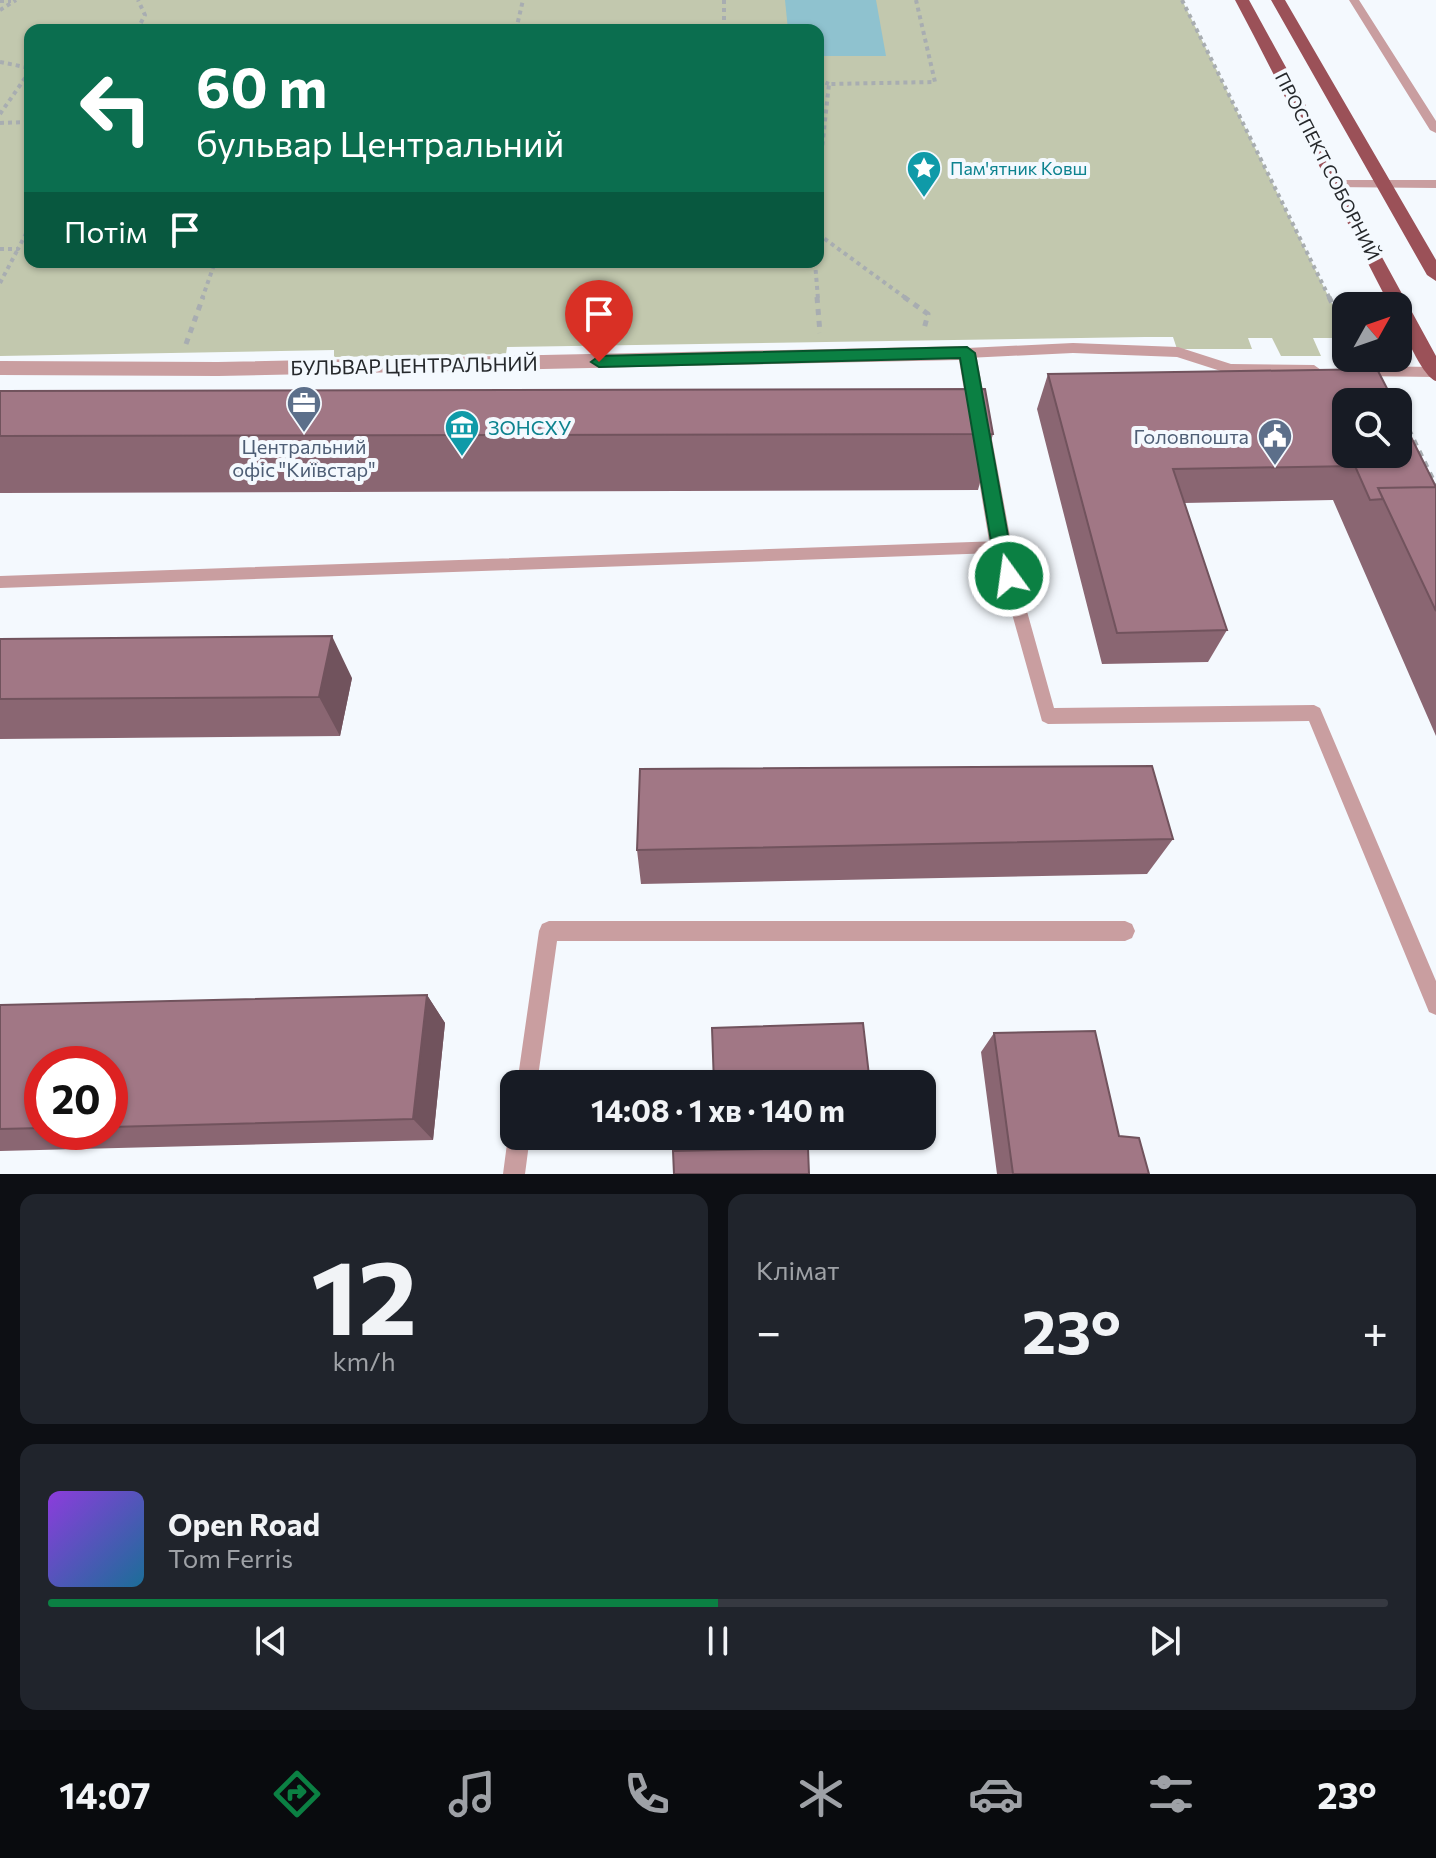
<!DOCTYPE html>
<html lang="uk">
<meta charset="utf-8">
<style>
:root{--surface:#171b24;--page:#20242c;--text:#f1f3f6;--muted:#9ea1a6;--line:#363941;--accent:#0b8043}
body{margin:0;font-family:Commissioner,sans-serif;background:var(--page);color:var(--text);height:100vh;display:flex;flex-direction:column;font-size:30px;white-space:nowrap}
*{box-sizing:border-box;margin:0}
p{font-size:26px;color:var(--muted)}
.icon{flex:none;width:44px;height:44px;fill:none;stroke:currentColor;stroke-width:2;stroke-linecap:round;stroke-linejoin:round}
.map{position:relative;height:1174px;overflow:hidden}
.sheet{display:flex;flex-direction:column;gap:20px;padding:20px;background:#0d0f14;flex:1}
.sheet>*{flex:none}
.hud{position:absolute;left:24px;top:24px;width:800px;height:244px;border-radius:16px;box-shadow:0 2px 6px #0004;background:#0b6e4f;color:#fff;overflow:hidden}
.needle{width:52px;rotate:50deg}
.fabs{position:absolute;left:1332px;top:292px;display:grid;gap:16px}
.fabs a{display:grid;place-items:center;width:80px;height:80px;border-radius:16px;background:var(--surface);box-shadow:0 2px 6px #0004;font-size:40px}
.speed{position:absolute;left:24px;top:1046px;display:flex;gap:16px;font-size:40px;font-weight:700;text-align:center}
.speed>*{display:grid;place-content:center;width:104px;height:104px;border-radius:50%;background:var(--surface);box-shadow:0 2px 6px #0004;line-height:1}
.speed .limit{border:12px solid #d22;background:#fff;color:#111}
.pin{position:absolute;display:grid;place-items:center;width:68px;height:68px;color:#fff;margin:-82px -34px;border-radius:50% 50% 50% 0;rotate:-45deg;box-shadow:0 0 8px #0007}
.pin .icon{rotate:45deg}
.me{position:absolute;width:88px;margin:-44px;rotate:346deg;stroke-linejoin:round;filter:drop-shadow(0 0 6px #0008)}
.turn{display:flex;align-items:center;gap:28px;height:168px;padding:0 40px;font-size:36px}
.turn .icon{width:104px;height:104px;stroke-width:2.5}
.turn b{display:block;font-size:56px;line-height:68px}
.then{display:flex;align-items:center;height:76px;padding:0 40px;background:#0003;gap:16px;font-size:30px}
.big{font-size:60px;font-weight:700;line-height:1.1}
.sheet .card{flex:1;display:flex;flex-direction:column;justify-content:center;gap:12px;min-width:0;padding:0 28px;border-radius:16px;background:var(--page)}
.sheet .dial{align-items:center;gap:0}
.dial b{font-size:104px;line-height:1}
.song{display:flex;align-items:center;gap:24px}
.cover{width:96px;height:96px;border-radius:12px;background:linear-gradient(135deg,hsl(270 70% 55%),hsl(200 70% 35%))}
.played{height:8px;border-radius:4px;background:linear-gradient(90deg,var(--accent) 50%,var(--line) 50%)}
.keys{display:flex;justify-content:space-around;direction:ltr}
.heat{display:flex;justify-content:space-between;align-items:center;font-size:44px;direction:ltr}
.sheet .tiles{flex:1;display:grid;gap:20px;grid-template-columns:1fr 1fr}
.card:last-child{grid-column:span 2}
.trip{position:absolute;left:500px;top:1070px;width:436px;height:80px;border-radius:16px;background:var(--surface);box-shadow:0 2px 6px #0004;font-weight:700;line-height:80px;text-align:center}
.tab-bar{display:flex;height:128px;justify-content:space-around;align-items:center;background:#090b0e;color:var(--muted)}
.tab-bar .icon{width:56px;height:56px}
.tab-bar .active{color:var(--accent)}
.tab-bar b{font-size:36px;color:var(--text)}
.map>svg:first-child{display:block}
</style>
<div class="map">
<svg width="1436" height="1174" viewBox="0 0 1436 1174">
<rect width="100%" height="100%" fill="#f4f9fe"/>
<path fill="#c2c8ae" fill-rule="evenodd" d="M 0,0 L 1182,0 L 1346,332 L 1346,338 L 1313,338 L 1321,356 L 1281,356 L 1272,338 L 1248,338 L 1252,349 L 1177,349 L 1173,337 L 1145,337 L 507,347 L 506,354 L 334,357 L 334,350 L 0,356 ZM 30,30 L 818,30 L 818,262 L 30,262 Z"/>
<path fill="#8fc2cf" d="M 785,0 L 876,0 L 886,56 L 818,56 L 818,30 L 788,30 Z"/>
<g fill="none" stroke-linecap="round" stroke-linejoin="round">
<path stroke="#a8adb1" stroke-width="4" stroke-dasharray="4 4" stroke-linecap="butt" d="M 724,0 L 724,30
M 1182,0 L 1330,299
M 0,1 L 11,1
M 0,10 L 16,0
M 137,30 L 145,15 L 138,0
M 516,30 L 523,0
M 0,62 L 30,68
M 818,80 L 829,84
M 0,114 L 30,71
M 0,123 L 30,122
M 818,185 L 829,84 L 935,82 L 916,0
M 818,234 L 907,299
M 0,249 L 18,249 L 30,226
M 815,262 L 818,299
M 0,283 L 18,249
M 202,299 L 215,262"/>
<path stroke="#a8adb1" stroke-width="5" stroke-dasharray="6 6" stroke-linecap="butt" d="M 817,297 L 820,333
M 904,297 L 928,314 L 924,329
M 1329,297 L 1346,332
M 186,344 L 203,297
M 1398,408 L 1436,486"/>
<path fill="#c99ea0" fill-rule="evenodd" d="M 1349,0 L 1359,0 L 1436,121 L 1436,133 L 1430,130 Z
M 1334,180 L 1436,180 L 1436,188 L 1330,187 L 1330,181 Z
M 1073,343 L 1178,347 L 1231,364 L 1314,365 L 1321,370 L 1314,375 L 1230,374 L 1177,357 L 1073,353 L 967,358 L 960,353 L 967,348 Z
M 1357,366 L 1435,367 L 1436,377 L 1357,376 L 1350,371 Z
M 1001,541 L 1007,543 L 1009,547 L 1054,708 L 1314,705 L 1320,708 L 1436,981 L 1436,1015 L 1429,1012 L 1309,721 L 1048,724 L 1042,721 L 995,553 L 0,588 L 0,576 Z
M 549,921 L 1125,921 L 1132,924 L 1135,931 L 1132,938 L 1125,941 L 557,941 L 537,1084 L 517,1084 L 539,931 L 542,924 Z
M 514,1127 L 514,1136 L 530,1136 L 525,1174 L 503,1174 L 508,1136 Z"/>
<path fill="#c99ea0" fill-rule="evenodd" d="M 967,346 L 976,353 L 1012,547 L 1009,553 L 1001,555 L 993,553 L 990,547 L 959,360 L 218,376 L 0,375 L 0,361 L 218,362 Z"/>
<path fill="#9b5158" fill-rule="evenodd" d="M 1235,0 L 1249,0 L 1300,93 L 1342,184 L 1436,356 L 1436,381 C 1421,376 1398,322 1398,306 L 1390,306 C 1337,205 1289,101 1235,0 Z
M 1271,0 L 1285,0 L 1436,260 L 1436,281 L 1427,275 Z"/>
</g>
<path fill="#8a6672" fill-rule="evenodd" d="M 1048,374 L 1436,486 L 1436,736 L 1333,500 L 1184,503 L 1227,630 L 1208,662 L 1102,664 L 1037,409 Z
M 0,391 L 993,434 L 978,490 L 0,493 Z
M 0,639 L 352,678 L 340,736 L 0,739 Z
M 1173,839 L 1147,874 L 641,884 L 637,850 Z
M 427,995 L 445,1023 L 433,1140 L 0,1151 L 0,1005 ZM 42,1064 L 110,1064 L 110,1132 L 42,1132 Z
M 994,1033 L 1119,1136 L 1149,1174 L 997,1174 L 981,1052 Z"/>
<path fill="#71535d" d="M 332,636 L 352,678 L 340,736 L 319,697 Z
M 427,995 L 445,1023 L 433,1140 L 413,1119 Z"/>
<path fill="#a17785" stroke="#71535d" stroke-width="2" d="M 1377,369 L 1394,402 L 1346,402 L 1346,454 L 1398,454 L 1398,411 L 1436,487 L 1378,488 L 1383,499 L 1370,500 L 1355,466 L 1173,469 L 1227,630 L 1117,633 L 1048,374 Z
M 985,389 L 993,434 L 0,436 L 0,391 Z
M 1436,487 L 1436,611 L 1378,488 Z
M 332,636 L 319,697 L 0,699 L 0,639 Z
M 1152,766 L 1173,839 L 637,850 L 640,769 Z
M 427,995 L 413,1119 L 110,1127 L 110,1064 L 42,1064 L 42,1128 L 0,1129 L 0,1005 Z
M 863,1023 L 870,1084 L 714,1084 L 712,1028 Z
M 1095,1031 L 1119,1136 L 1139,1138 L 1149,1174 L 1013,1174 L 994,1033 Z
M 808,1148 L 809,1174 L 674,1174 L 673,1151 Z"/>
<path fill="#0b8043" stroke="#07532c" stroke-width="2" d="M 967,347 L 975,353 L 1010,547 L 1018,576 L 1009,583 L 1000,576 L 992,547 L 960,358 L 599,367 L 591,362 L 599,356 Z"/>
<defs>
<g id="sight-pin" transform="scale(1.8)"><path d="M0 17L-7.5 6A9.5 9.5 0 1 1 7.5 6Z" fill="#0f9aa8" stroke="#f4f9fe"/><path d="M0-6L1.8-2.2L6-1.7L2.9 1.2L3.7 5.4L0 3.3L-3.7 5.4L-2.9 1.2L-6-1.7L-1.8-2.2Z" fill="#fff"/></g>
<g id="office-pin" transform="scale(1.8)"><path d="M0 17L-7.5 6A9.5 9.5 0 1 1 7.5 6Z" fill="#5c6f8a" stroke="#f4f9fe"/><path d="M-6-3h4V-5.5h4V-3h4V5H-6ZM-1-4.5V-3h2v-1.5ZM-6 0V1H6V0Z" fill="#fff"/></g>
<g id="museum-pin" transform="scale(1.8)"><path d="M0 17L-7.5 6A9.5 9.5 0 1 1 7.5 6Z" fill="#0f9aa8" stroke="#f4f9fe"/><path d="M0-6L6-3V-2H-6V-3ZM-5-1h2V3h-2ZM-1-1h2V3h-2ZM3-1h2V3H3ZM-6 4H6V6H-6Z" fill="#fff"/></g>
<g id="civic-pin" transform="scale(1.8)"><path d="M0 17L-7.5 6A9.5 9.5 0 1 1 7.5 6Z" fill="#5c6f8a" stroke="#f4f9fe"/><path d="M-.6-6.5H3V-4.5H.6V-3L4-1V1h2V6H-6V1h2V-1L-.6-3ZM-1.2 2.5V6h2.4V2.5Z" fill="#fff"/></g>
</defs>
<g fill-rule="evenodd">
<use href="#sight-pin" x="924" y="168"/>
<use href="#office-pin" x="304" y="403"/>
<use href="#museum-pin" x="462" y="427"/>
<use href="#civic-pin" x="1275" y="436"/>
</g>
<g text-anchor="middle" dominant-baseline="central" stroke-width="8" stroke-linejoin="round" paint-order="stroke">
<g font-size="18" fill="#26292c" stroke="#f4f9fe">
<text transform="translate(1328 166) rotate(63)">ПРОСПЕКТ СОБОРНИЙ</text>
</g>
<g font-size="18" fill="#0d838f" stroke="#f4f9fe" text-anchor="start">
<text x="950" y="168">Пам'ятник Ковш</text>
</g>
<g font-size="20" fill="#26292c" stroke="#f4f9fe">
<text transform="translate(414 365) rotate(-1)">БУЛЬВАР ЦЕНТРАЛЬНИЙ</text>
</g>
<g font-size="20" fill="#0d838f" stroke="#f4f9fe" text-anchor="start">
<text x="488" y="427">ЗОНСХУ</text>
</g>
<g font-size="20" fill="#4e5e75" stroke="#f4f9fe" text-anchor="end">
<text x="1249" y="436">Головпошта</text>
<text x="304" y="446" text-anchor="middle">Центральний<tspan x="304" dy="23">офіс "Київстар"</tspan></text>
</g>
</g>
</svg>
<div class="fabs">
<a><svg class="needle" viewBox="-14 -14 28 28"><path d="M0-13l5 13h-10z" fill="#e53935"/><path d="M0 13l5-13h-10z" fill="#9ea1a6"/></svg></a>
<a><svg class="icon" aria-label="search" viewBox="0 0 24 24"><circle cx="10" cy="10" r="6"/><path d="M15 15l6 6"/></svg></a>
</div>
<div class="speed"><div class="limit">20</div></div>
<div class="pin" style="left:599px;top:362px;background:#d93025"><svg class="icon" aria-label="arrive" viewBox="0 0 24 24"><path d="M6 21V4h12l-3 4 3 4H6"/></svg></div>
<svg class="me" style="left:1009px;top:576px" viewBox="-20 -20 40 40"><circle r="17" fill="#0b8043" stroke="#fff" stroke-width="3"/><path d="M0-11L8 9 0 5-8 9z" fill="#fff"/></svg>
<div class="trip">14:08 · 1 хв · 140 m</div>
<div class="hud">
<div class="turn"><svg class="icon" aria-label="left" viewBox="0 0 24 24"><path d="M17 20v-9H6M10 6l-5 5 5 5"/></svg><div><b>60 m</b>бульвар Центральний</div></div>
<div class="then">Потім<svg class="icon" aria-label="arrive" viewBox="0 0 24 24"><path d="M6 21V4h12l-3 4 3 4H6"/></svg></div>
</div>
</div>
<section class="sheet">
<div class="tiles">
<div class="card dial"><b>12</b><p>km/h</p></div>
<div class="card"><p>Клімат</p>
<div class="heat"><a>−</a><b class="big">23°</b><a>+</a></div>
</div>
<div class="card">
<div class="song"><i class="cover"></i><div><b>Open Road</b><p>Tom Ferris</p></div></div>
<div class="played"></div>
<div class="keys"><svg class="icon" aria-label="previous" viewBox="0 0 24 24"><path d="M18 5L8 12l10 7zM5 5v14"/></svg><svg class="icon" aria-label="pause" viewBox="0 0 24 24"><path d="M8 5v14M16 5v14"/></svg><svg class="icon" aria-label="next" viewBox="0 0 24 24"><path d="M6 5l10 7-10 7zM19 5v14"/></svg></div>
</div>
</div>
</section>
<nav class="tab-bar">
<b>14:07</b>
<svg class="icon active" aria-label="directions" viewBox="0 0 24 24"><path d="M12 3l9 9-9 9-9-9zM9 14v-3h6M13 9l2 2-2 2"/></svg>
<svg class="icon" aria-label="music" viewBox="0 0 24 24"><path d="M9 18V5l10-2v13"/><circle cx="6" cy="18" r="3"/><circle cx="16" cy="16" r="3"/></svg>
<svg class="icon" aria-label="phone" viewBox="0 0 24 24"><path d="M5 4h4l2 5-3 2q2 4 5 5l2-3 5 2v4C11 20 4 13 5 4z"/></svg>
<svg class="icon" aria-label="climate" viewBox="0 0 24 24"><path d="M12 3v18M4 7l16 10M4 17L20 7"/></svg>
<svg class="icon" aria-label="car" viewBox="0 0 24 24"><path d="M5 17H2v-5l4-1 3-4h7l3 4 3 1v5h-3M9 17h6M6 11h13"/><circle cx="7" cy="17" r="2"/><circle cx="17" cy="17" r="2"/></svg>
<svg class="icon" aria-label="filters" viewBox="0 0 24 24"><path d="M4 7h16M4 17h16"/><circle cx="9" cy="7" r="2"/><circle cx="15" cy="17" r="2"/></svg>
<b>23°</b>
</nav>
